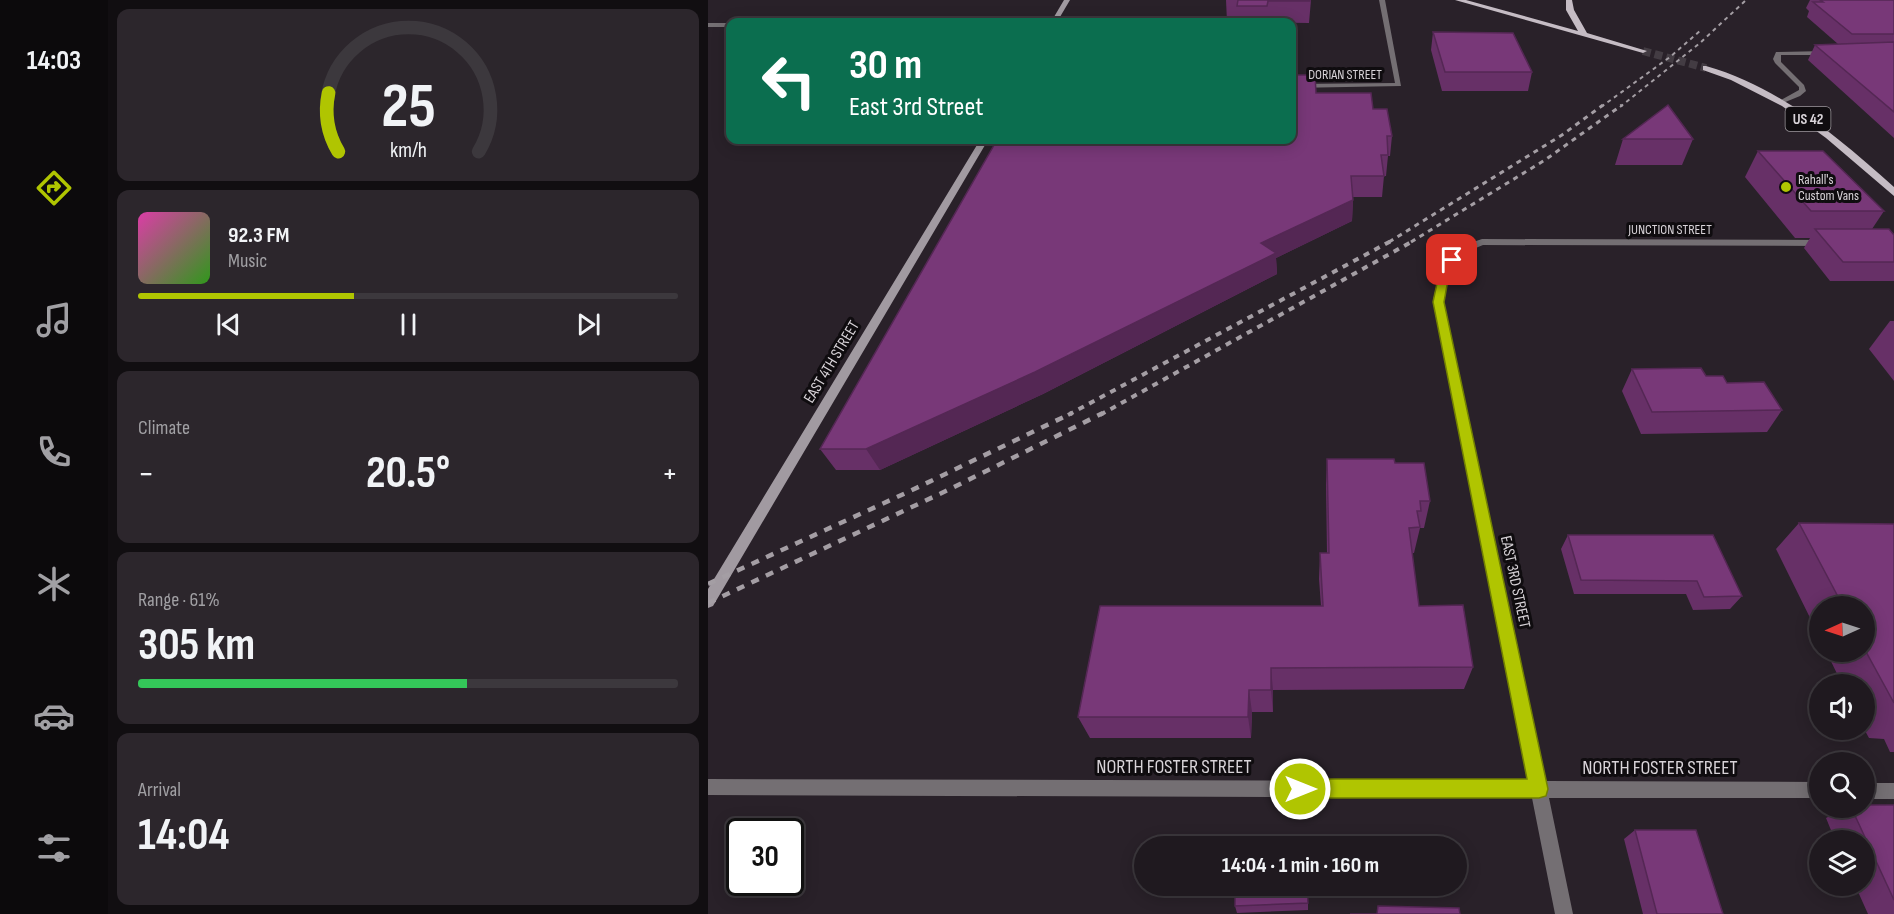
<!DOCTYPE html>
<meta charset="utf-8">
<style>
:root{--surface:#1f191f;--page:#2c262c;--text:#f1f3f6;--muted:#a1a0a4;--line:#3c383d;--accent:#b0c501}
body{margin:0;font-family:"Sofia Sans Condensed",sans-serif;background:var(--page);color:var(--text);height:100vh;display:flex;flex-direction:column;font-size:22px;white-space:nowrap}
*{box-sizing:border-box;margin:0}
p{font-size:20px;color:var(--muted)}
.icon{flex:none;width:33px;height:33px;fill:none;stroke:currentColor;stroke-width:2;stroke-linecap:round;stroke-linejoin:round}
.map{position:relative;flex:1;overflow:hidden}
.side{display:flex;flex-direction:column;gap:9px;padding:9px;background:#110e11;width:600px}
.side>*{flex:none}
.banner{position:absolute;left:18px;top:18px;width:570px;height:126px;border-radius:12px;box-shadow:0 3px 15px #0003,0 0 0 2px var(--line);background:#0b6e4f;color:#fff;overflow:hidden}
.needle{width:39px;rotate:267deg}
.buttons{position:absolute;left:1101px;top:596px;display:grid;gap:12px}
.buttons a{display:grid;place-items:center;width:66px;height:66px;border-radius:50%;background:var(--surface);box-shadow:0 3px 15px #0003,0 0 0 2px var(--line);font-size:30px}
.speed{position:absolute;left:18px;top:818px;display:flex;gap:12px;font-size:30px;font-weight:700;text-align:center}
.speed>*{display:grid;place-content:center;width:78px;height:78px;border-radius:50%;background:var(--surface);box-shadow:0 3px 15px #0003,0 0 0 2px var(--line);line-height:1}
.speed .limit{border:3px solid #111;border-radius:9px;background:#fff;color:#111}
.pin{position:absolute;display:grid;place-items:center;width:51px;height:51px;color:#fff;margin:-26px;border-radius:12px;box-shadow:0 3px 9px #0006}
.me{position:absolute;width:66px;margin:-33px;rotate:90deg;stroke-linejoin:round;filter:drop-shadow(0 0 4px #0008)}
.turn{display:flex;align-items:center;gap:21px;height:126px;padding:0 24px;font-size:27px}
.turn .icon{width:78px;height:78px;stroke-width:2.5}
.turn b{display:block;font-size:42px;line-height:51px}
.big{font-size:45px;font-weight:700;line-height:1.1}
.side .card{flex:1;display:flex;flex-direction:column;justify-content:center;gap:9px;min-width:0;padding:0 21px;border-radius:12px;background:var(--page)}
.side .dial{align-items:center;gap:0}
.dial svg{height:156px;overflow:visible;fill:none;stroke:var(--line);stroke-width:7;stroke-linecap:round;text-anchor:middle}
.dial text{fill:var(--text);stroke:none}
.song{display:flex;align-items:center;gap:18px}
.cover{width:72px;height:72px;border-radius:9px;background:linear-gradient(135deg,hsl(320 70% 55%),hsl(110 70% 35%))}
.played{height:6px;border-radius:3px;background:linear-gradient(90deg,var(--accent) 40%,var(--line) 40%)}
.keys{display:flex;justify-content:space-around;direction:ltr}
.heat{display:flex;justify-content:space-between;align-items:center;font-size:33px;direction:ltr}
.charge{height:9px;border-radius:4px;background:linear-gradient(90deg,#34c759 61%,var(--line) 0)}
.trip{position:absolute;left:426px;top:836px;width:333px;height:60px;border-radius:30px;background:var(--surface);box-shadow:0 3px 15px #0003,0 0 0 2px var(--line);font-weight:700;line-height:60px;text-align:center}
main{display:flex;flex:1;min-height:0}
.menu{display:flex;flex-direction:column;width:108px;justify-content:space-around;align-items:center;background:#0c0a0c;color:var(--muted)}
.menu .icon{width:42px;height:42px}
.menu .active{color:var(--accent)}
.menu b{font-size:27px;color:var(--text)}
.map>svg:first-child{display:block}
</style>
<main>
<nav class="menu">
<b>14:03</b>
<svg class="icon active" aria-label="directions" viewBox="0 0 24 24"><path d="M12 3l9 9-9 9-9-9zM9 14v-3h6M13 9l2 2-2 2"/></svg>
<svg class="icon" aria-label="music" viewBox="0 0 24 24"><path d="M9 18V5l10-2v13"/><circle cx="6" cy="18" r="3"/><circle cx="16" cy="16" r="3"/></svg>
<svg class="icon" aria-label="phone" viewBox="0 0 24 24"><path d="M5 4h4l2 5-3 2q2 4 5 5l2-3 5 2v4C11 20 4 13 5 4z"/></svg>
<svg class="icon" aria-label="climate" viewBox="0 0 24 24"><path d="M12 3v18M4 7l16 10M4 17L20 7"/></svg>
<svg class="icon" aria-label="car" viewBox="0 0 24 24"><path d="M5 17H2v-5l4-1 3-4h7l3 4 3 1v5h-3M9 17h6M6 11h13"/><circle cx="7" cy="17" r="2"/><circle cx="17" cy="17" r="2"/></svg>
<svg class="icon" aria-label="filters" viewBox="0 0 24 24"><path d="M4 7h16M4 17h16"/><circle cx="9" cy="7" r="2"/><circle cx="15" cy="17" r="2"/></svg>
</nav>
<section class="side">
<div class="card dial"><svg viewBox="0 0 100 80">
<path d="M14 69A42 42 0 1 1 86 69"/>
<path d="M14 69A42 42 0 0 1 9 39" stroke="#b0c501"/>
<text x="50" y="56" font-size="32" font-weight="700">25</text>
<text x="50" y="72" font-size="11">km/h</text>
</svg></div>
<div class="card">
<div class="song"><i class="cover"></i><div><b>92.3 FM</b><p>Music</p></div></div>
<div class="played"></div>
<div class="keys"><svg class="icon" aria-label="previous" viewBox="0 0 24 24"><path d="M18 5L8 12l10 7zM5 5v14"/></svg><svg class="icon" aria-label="pause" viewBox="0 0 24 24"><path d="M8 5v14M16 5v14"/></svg><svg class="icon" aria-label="next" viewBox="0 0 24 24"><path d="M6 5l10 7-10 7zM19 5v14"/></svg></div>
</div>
<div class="card"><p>Climate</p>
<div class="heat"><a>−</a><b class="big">20.5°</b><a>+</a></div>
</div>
<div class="card"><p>Range · 61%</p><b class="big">305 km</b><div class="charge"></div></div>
<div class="card"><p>Arrival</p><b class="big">14:04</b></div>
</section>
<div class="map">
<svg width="1186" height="914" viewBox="0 0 1186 914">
<rect width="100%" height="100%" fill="#292129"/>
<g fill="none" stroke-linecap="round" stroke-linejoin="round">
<path stroke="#433c43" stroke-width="8" stroke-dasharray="8 4" stroke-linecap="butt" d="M 935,51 L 998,68"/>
<path fill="#746f73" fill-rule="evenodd" d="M 671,0 L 677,0 L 693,86 L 584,88 L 584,84 L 687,83 Z
M 0,23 L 22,23 L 22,27 L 0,27 Z
M 1068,52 L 1119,51 L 1122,53 L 1119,55 L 1073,55 L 1073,62 L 1096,85 L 1098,91 L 1092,96 L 1075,103 L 1072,101 L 1073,100 L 1091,90 L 1091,87 L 1067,63 L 1065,59 Z
M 774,239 L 1115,240 L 1119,243 L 1115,246 L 775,245 C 749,255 739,274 735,301 L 837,781 L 1112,782 L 1112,798 L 841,798 L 865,914 L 847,914 L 824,798 L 0,795 L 0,779 L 820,781 L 725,301 C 730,271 744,248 774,239 Z
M 1156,783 L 1186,783 L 1186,799 L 1156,799 Z"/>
<path fill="#a19aa1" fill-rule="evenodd" d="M 356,0 L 362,0 L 349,22 L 343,22 Z
M 272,140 L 280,140 L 5,606 L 0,608 L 0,589 Z"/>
<path fill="#c5bcc4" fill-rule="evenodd" d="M 747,0 L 758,0 L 870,31 L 858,10 L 858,0 L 864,0 L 866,10 L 879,33 L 939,51 L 935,53 Z
M 998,66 C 1072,87 1130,137 1186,187 L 1186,196 L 1118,138 L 1074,106 L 1023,80 L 995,70 L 995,66 Z"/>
<path stroke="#a49ea4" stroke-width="2" stroke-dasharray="4 4" stroke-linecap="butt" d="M 893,107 L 962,57 L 993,30
M 912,107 L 992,43 L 1038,0"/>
<path stroke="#a49ea4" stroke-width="3" stroke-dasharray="5 5" stroke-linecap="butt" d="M 681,242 L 854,135 L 895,105
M 703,242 L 837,160 L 914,105"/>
<path stroke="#a49ea4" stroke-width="4" stroke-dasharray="6 6" stroke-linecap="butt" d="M 360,415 L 683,241
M 392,415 L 705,241"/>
<path stroke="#a49ea4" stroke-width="4.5" stroke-dasharray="8 8" stroke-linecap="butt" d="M 0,584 L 200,492 L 364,413
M 0,603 L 240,490 L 395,413"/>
</g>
<path fill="#673067" d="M 518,0 L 603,0 L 601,23 L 519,22 Z
M 1102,0 L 1186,0 L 1186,138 L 1100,60 L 1107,45 L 1130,44 L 1099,17 L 1101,11 L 1098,8 Z
M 725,32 L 824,72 L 820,91 L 734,91 L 723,50 Z
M 608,93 L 665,109 L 684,136 L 682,156 L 680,156 L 678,176 L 676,176 L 674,197 L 645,197 L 644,221 L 568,258 L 569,274 L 335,394 L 172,470 L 128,470 L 112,449 Z
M 915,139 L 985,139 L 974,165 L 907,165 Z
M 1050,151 L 1176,211 L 1164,229 L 1186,235 L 1186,281 L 1122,281 L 1096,248 L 1102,238 L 1087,238 L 1037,177 Z
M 1182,321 L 1186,321 L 1186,381 L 1161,349 Z
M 924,369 L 998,376 L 1019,383 L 1074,410 L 1059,432 L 933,434 L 914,391 Z
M 619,459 L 687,463 L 722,501 L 716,528 L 712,528 L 706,553 L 704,553 L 711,606 L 765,667 L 756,689 L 565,690 L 565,712 L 544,712 L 543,738 L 382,738 L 370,717 L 613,606 L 611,579 L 612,553 L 619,553 L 618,485 Z
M 1091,523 L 1186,524 L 1186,752 L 1182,752 L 1176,739 L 1161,738 L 1156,729 L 1156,684 L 1134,684 L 1118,651 L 1156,651 L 1156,606 L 1112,606 L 1112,638 L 1068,549 Z
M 860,535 L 1034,596 L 1022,609 L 985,610 L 978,594 L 866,594 L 853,549 Z
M 1186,805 L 1186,914 L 1160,914 L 1147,885 L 1156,885 L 1156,840 L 1127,840 L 1118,818 L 1139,807 L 1156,807 Z
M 927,830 L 1015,914 L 935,914 L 916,839 Z
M 600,903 L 600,910 L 529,913 L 527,906 Z"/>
<path fill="#542754" d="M 645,200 L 644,221 L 568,258 L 569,274 L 335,394 L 172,470 L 158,449 L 553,243 Z
M 563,668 L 565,690 L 565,712 L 563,690 Z
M 541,690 L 544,712 L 543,738 L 540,717 Z"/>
<path fill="#783878" stroke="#542754" stroke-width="1.5" d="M 530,0 L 602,0 L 602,1 L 560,1 L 559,6 L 529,6 Z
M 1112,0 L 1186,0 L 1186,34 L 1144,34 L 1105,2 L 1115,2 Z
M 725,32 L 805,33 L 824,72 L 737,72 Z
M 1186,42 L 1186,112 L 1107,45 Z
M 584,75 L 607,75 L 608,93 L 663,93 L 665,109 L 679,109 L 684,136 L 679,136 L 680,155 L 673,155 L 676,176 L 643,176 L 645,200 L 553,243 L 568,253 L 327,372 L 158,449 L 112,449 L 289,140 L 584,140 Z
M 960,105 L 985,139 L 915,139 Z
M 1050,151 L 1115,151 L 1176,211 L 1103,211 Z
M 1107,229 L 1181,229 L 1186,235 L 1186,262 L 1135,262 Z
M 993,368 L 998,376 L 1015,376 L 1019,383 L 1056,382 L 1074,410 L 944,412 L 924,369 Z
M 619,459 L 686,459 L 687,463 L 716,463 L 722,501 L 712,501 L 713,511 L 709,511 L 712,527 L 701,528 L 711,606 L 755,605 L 765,667 L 563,668 L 563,690 L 541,690 L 540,717 L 370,717 L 392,606 L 615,606 L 612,553 L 621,553 Z
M 1091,523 L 1186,524 L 1186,703 L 1156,648 L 1156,606 L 1135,606 Z
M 860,535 L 1005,535 L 1034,596 L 996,597 L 989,581 L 873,580 Z
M 1156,805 L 1186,805 L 1186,900 L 1143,807 L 1156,807 Z
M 927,830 L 988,830 L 1015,914 L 949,914 Z
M 597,836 L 598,846 L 528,846 L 528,838 Z
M 527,885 L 599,885 L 600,903 L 527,906 Z
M 670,906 L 751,908 L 752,914 L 642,914 L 669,914 Z"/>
<path fill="#b0c501" stroke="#728001" stroke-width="1.5" d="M 744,257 L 749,260 L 741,274 L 736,302 L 840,789 L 838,796 L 831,798 L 592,798 L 585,795 L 582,789 L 585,782 L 592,779 L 819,779 L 725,302 L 731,274 L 740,258 Z"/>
<circle fill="#b0c501" stroke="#0f0c0f" stroke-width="2" cx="1078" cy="187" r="6"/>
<g text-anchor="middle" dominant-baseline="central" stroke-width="6" stroke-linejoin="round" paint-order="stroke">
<g font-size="14" fill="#d8d3d8" stroke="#0f0c0f">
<text x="637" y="74">DORIAN STREET</text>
<text x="962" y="229">JUNCTION STREET</text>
</g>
<g font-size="14" fill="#d8d3d8" stroke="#0f0c0f" text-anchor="start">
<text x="1090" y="179">Rahall's<tspan x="1090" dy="16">Custom Vans</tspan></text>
</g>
<rect fill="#0f0c0f" stroke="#9c979c" stroke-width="1.5" x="1077.5" y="107" width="45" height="24" rx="4.5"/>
<g font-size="15" font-weight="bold" fill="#d8d3d8">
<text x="1100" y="119">US 42</text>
</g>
<g font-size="16" fill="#d8d3d8" stroke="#0f0c0f">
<text transform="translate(124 362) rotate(-59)">EAST 4TH STREET</text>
<text transform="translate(807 582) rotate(78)">EAST 3RD STREET</text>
</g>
<g font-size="20" fill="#d8d3d8" stroke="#0f0c0f">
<text x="466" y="767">NORTH FOSTER STREET</text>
<text x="952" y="768">NORTH FOSTER STREET</text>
</g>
</g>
</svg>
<div class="buttons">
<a><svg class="needle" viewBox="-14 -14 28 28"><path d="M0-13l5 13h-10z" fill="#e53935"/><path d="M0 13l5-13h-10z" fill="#a1a0a4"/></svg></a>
<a><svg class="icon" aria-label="sound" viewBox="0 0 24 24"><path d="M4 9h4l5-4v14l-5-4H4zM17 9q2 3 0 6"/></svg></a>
<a><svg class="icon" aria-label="search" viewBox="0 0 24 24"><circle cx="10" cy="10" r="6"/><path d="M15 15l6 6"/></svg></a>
<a><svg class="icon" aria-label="layers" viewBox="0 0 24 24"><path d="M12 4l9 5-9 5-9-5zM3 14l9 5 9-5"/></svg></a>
</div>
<div class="speed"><div class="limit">30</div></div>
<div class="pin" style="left:744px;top:260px;background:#d93025"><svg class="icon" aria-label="arrive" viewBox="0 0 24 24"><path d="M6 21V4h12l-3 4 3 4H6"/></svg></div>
<svg class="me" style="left:592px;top:789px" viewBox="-20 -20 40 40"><circle r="17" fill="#b0c501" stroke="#fff" stroke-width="3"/><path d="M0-11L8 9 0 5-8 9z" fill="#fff"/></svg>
<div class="trip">14:04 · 1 min · 160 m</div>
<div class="banner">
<div class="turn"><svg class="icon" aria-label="left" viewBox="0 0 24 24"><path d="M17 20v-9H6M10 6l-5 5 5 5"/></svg><div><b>30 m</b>East 3rd Street</div></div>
</div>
</div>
</main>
